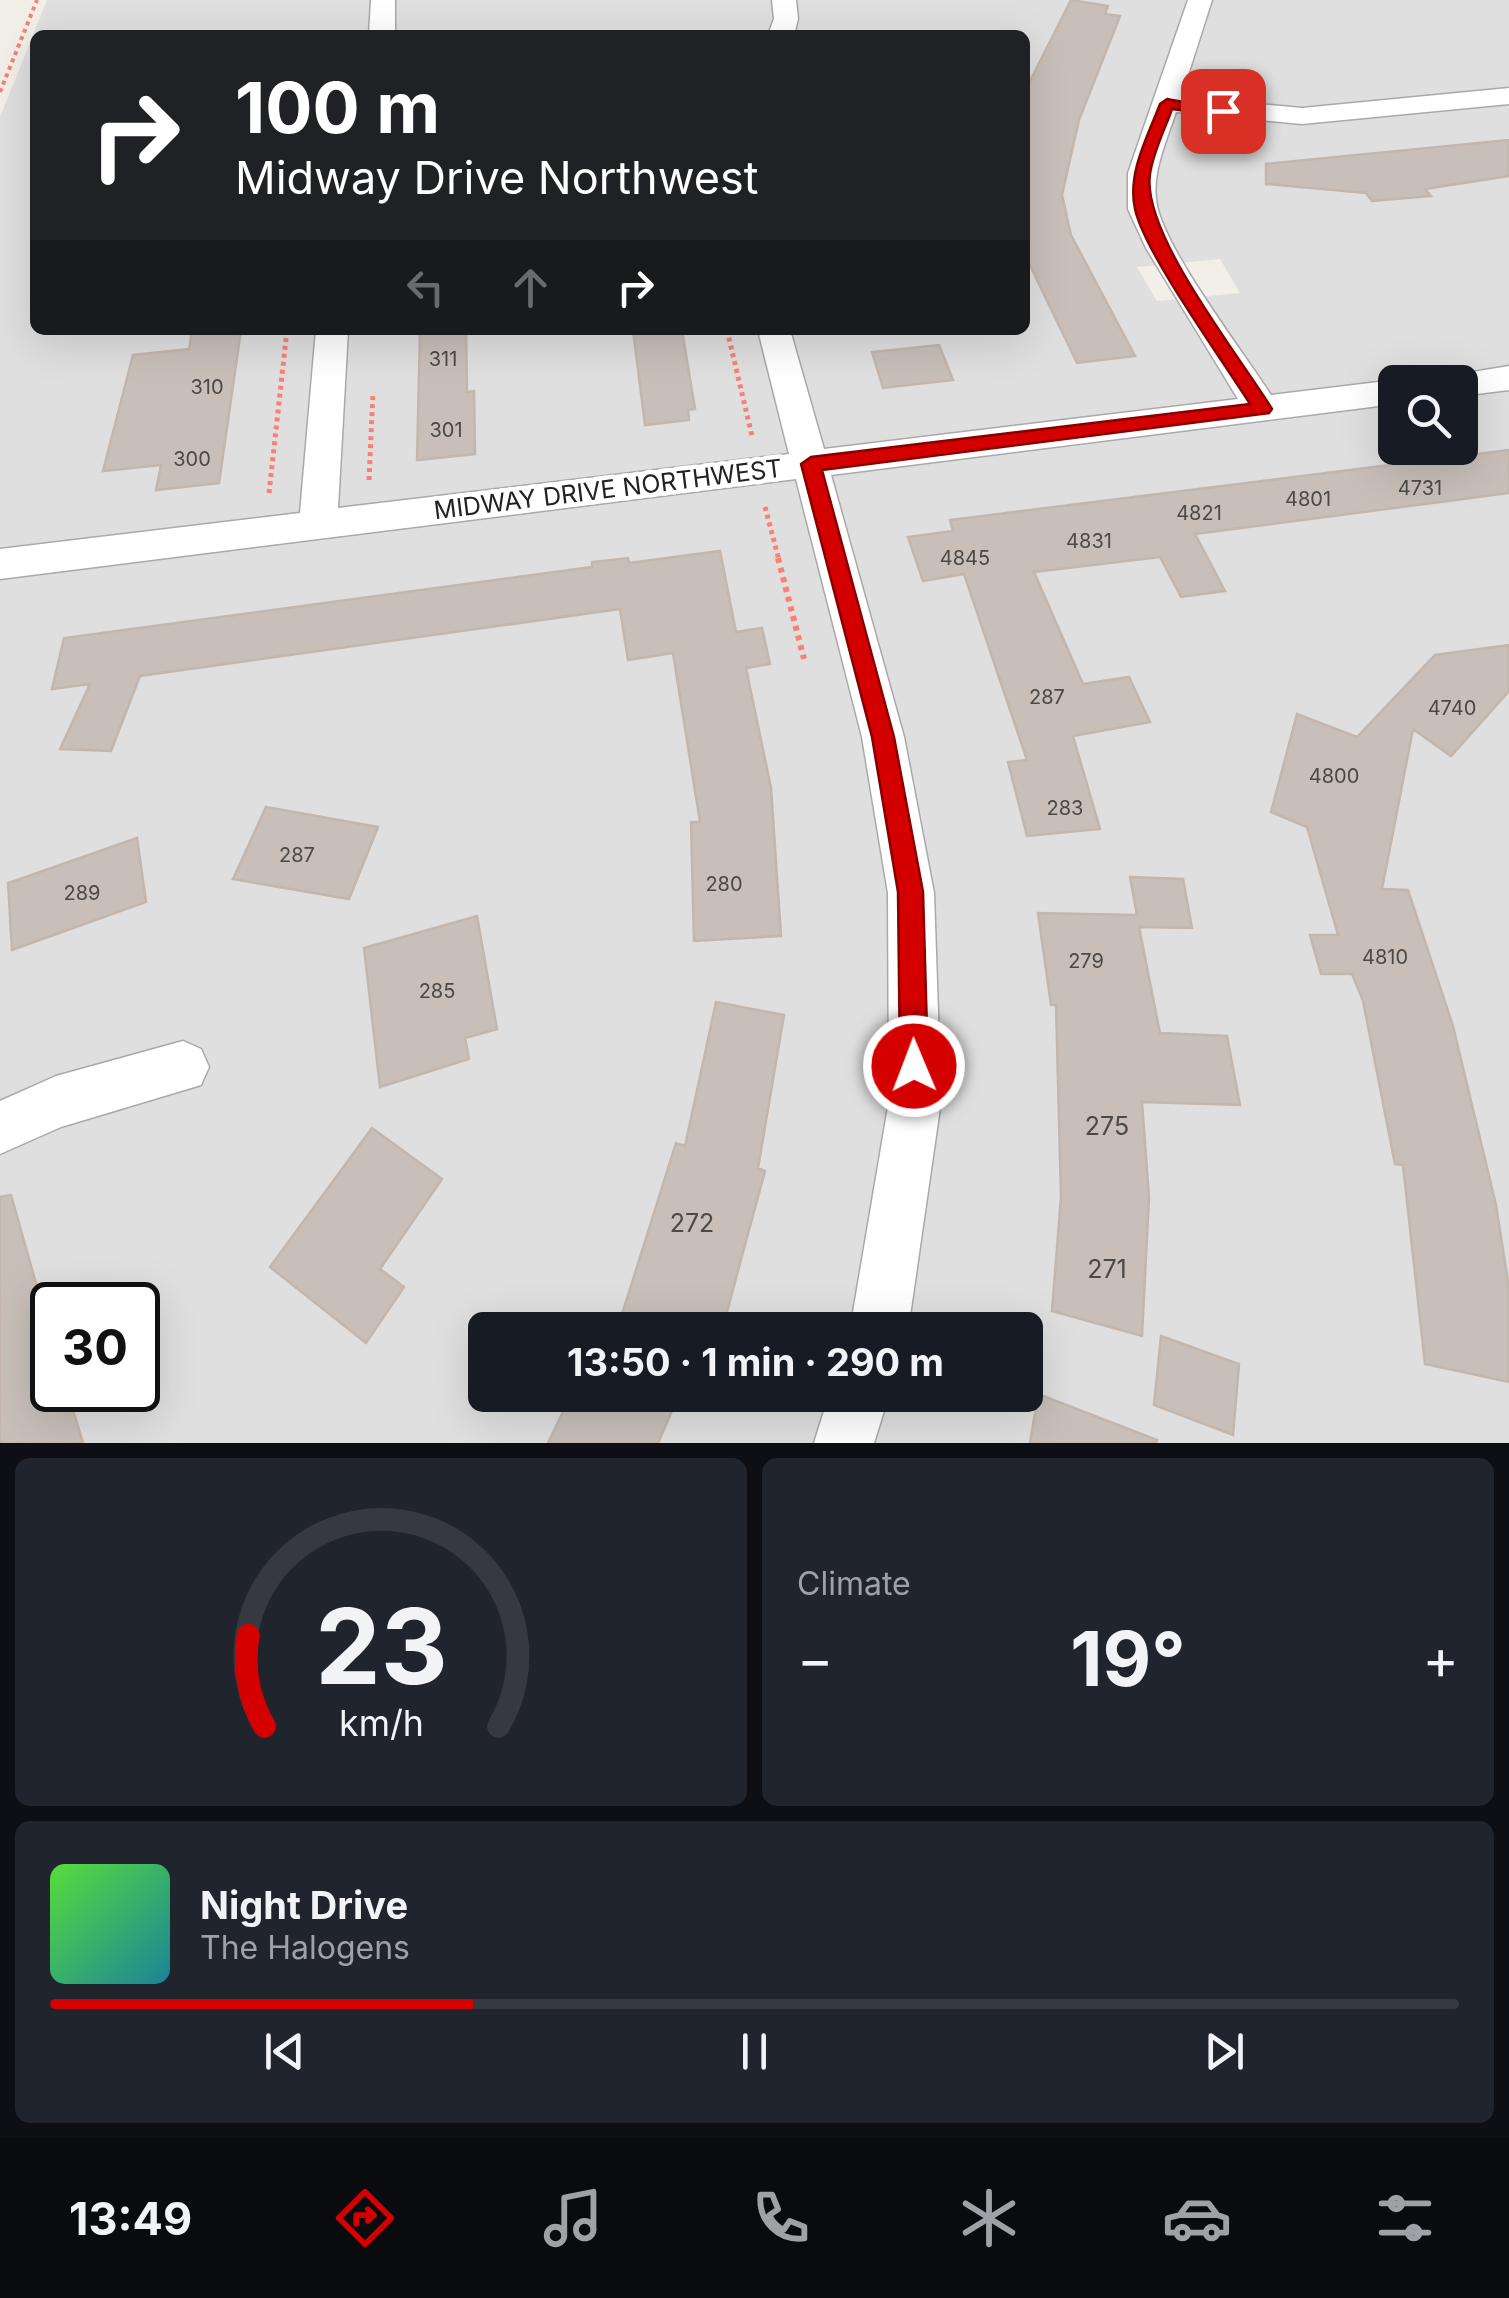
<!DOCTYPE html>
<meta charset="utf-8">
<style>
:root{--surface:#171b24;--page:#20242c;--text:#f1f3f6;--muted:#9ea1a6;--line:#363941;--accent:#d40000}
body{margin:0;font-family:Inter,sans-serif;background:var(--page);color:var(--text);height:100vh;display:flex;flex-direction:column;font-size:38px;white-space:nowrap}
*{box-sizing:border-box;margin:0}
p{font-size:32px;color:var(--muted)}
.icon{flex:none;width:55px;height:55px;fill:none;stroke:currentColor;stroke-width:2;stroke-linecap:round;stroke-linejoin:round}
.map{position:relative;height:1443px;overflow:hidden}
.sheet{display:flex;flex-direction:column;gap:15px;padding:15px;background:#0d0f14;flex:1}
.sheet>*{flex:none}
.top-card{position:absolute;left:30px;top:30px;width:1000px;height:305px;border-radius:15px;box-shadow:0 10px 40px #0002;background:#202124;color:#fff;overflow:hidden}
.fabs{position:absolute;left:1378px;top:365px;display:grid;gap:20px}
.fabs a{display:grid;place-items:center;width:100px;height:100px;border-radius:15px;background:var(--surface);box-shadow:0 10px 40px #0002;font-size:50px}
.speed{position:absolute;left:30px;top:1282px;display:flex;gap:20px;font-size:50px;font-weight:700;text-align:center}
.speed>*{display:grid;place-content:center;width:130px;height:130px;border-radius:50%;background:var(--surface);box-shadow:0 10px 40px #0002;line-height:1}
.speed .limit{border:5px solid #111;border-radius:15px;background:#fff;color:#111}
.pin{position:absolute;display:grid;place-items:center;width:85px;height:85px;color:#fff;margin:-42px;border-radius:20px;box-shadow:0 5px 15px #0006}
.me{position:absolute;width:110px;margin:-55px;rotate:359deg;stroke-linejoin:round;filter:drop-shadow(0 0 8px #0008)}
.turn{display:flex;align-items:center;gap:35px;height:210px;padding:0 40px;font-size:45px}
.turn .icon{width:130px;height:130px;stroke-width:2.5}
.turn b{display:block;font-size:70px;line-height:85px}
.lanes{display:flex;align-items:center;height:95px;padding:0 40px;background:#0003;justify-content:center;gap:50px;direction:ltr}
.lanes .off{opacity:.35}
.big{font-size:75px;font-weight:700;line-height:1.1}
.sheet .tile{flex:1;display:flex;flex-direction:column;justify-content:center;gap:15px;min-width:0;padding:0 35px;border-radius:15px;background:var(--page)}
.sheet .dial{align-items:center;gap:0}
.dial svg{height:260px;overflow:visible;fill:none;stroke:var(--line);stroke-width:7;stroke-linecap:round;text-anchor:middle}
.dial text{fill:var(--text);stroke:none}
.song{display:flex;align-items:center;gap:30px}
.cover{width:120px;height:120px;border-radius:15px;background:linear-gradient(135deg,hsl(110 70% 55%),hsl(190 70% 35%))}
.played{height:10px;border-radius:5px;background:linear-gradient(90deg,var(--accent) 30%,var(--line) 30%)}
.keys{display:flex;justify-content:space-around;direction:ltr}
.heat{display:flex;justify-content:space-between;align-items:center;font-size:55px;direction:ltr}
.sheet .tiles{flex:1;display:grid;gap:15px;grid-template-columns:1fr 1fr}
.tile:last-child{grid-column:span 2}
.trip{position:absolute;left:468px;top:1312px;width:575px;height:100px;border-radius:15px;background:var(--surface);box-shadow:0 10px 40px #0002;font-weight:700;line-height:100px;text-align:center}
.menu{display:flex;height:160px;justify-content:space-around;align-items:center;background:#090b0e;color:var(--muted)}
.menu .icon{width:70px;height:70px}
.menu .on{color:var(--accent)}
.menu b{font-size:45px;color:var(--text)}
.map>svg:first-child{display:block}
</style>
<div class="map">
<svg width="1509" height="1443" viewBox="0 0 1509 1443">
<rect width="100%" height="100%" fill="#f2efe9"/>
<path fill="#e0dfdf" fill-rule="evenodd" d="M 47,0 L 1509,0 L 1509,1443 L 0,1443 L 0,117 ZM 35,35 L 1025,35 L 1025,330 L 35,330 ZM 1220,259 L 1240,293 L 1157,301 L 1137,267 ZM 1395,382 L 1460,382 L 1460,448 L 1395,448 ZM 52,1305 L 138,1305 L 138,1390 L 52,1390 ZM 485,1330 L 1025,1330 L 1025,1395 L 485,1395 Z"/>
<path fill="#c7bfb8" stroke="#c4b6ab" stroke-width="2.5" d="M 1071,0 L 1108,6 L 1105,14 L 1120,16 L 1079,120 L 1062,195 L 1071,235 L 1135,356 L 1077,363 L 1025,255 L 1025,91 Z
M 1509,140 L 1509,176 L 1425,189 L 1431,196 L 1372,201 L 1366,193 L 1266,184 L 1266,164 Z
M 192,330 L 241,330 L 219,483 L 156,490 L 161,465 L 103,471 L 133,355 L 189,349 Z
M 420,330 L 466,330 L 467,392 L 474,391 L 475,454 L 417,460 Z
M 633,330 L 682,330 L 695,409 L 688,410 L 689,420 L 645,425 Z
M 939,345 L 953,380 L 883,388 L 872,352 Z
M 1509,450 L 1509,493 L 1195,534 L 1225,591 L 1181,597 L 1160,557 L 1034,572 L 1083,684 L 1129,677 L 1150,722 L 1073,736 L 1100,829 L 1027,836 L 1008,762 L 1027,760 L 964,574 L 923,581 L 908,537 L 953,531 L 950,520 Z
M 720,551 L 736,632 L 762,628 L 770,664 L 746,668 L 771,788 L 781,936 L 694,941 L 691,822 L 700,822 L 673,653 L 628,660 L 620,609 L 140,676 L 111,751 L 60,749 L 90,684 L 52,689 L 64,638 L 592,567 L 592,562 L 628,558 L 629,563 Z
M 1509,645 L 1509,691 L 1451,756 L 1413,729 L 1382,889 L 1408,890 L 1453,1026 L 1496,1205 L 1509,1288 L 1509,1382 L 1425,1364 L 1403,1165 L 1395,1164 L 1363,1001 L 1352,974 L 1321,974 L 1310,935 L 1338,935 L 1307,827 L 1271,812 L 1297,714 L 1357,737 L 1435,655 Z
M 266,807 L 378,827 L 349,899 L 233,879 Z
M 137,838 L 146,902 L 12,950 L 8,883 Z
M 1130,877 L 1183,879 L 1192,928 L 1139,927 L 1160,1033 L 1227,1036 L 1240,1105 L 1142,1102 L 1149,1198 L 1142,1336 L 1052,1311 L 1061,1197 L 1056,1005 L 1051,1005 L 1038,913 L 1137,915 Z
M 477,916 L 497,1029 L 465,1038 L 469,1059 L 380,1087 L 364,948 Z
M 716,1002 L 784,1015 L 758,1168 L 765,1171 L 722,1330 L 602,1330 L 606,1321 L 618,1327 L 676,1143 L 685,1146 Z
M 372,1128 L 442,1179 L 380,1269 L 404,1287 L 366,1343 L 270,1267 Z
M 11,1195 L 52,1340 L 52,1390 L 67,1390 L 83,1443 L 0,1443 L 0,1197 Z
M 1161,1336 L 1239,1364 L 1233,1435 L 1154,1405 Z
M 1038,1394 L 1157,1440 L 1156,1443 L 1030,1443 Z
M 571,1395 L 679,1395 L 658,1443 L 548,1443 Z"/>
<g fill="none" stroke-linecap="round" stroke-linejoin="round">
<g stroke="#a9a9a9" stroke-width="3">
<path id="minor" d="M 371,0 L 395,0 L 395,35 L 369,35 Z
M 772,0 L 796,0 L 798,19 L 794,35 L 768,35 L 774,19 Z
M 1188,0 L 1212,0 L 1181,97 L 1302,108 L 1509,88 L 1509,104 L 1302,124 L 1176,112 C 1166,143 1149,177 1158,210 C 1172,259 1241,349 1271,395 L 1395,380 L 1403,382 L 1395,382 L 1395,404 L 831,475 L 904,737 L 934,893 L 941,1101 L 908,1330 L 850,1330 L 889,1101 L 888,893 L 862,737 L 796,479 L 0,579 L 0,549 L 300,513 L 316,330 L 348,330 L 338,508 L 789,454 L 758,330 L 790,330 L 824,449 L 1238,399 L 1146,248 L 1128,209 L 1128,173 Z
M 1509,366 L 1509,390 L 1460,396 L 1460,382 L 1444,382 L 1448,376 Z
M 183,1041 L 201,1049 L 209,1067 L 201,1085 L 61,1127 L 0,1154 L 0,1101 L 56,1076 Z
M 829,1395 L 889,1395 L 874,1443 L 814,1443 Z"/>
</g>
<path stroke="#fa8072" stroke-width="4" stroke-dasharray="4 4" stroke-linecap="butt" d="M 0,92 L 37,0"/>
<path stroke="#fa8072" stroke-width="5" stroke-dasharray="4 4" stroke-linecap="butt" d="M 727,330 L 752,436
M 369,480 L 373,392
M 269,493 L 287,330
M 765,507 L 779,560"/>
<path stroke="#fa8072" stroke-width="6" stroke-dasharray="5 5" stroke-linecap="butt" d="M 778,558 L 804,659"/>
<use href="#minor" fill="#fff" fill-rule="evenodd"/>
</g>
<path fill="#d40000" stroke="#8a0000" stroke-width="2.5" d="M 1167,99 L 1231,111 L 1223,116 L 1172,109 C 1165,129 1153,152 1150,174 C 1141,233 1239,355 1272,409 L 1269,413 L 822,470 L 894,737 L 923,892 L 928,1066 L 924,1076 L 914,1080 L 904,1076 L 900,1066 L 898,892 L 872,737 L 801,464 L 811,457 L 1250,404 C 1222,359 1145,254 1135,209 C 1127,173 1148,136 1160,104 Z"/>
<g text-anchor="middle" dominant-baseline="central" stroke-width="9" stroke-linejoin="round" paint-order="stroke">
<g font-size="20" fill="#4b4948">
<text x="443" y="359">311</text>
<text x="207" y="387">310</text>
<text x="446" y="430">301</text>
<text x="192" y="459">300</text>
<text x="1420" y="488">4731</text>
<text x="1308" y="499">4801</text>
<text x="1199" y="513">4821</text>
<text x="1089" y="541">4831</text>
<text x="965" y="558">4845</text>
<text x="1047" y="697">287</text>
<text x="1452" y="708">4740</text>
<text x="1334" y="776">4800</text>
<text x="1065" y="808">283</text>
<text x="297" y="855">287</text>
<text x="724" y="884">280</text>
<text x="82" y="893">289</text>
<text x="1385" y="957">4810</text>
<text x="1086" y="961">279</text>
<text x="437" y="991">285</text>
</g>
<g font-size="25" fill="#222" stroke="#fff">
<text transform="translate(608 489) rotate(-7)">MIDWAY DRIVE NORTHWEST</text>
</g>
<g font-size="25" fill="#4b4948">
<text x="1107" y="1126">275</text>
<text x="692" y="1223">272</text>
<text x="1107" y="1269">271</text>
</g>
</g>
</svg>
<div class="fabs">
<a><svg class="icon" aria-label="search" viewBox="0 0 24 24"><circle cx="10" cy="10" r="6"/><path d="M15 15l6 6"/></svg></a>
</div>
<div class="speed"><div class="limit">30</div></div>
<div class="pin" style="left:1223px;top:111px;background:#d93025"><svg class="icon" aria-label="arrive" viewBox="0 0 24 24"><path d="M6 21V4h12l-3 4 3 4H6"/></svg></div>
<svg class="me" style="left:914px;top:1066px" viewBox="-20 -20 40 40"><circle r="17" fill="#d40000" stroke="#fff" stroke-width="3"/><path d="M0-11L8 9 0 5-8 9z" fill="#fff"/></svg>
<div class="trip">13:50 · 1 min · 290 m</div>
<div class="top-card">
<div class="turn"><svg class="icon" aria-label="right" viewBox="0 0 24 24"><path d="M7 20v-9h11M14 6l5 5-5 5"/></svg><div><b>100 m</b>Midway Drive Northwest</div></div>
<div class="lanes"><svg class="icon off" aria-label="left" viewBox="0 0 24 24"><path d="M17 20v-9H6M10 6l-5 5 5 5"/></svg><svg class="icon off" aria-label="ahead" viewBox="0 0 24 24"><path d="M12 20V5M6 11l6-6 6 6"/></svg><svg class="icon" aria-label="right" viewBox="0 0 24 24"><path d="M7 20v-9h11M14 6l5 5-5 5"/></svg></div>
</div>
</div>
<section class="sheet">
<div class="tiles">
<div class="tile dial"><svg viewBox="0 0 100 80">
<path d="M14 69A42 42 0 1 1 86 69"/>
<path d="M14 69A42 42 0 0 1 9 41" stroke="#d40000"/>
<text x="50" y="56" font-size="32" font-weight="700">23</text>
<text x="50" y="72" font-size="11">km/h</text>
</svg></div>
<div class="tile"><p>Climate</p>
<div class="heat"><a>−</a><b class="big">19°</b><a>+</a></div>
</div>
<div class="tile">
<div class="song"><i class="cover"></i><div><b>Night Drive</b><p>The Halogens</p></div></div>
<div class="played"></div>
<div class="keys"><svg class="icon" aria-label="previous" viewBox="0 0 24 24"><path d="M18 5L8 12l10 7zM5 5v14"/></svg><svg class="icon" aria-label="pause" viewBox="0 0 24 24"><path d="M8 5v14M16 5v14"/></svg><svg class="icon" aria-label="next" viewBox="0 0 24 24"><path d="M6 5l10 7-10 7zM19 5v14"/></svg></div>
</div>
</div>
</section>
<nav class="menu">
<b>13:49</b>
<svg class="icon on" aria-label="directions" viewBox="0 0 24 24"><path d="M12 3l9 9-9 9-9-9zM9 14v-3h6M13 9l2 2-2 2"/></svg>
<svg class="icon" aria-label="music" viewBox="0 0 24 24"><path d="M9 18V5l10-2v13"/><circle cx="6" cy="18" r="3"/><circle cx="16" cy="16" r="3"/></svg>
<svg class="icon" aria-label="phone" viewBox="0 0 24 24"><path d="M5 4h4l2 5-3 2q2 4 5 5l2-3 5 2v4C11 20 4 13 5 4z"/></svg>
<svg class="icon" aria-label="climate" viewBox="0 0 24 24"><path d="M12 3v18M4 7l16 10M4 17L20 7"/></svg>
<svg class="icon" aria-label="car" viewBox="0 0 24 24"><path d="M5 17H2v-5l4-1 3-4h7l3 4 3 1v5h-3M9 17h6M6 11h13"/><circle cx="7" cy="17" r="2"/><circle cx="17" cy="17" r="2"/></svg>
<svg class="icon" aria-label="filters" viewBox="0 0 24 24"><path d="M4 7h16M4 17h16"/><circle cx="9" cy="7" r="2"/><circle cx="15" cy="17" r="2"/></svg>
</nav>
